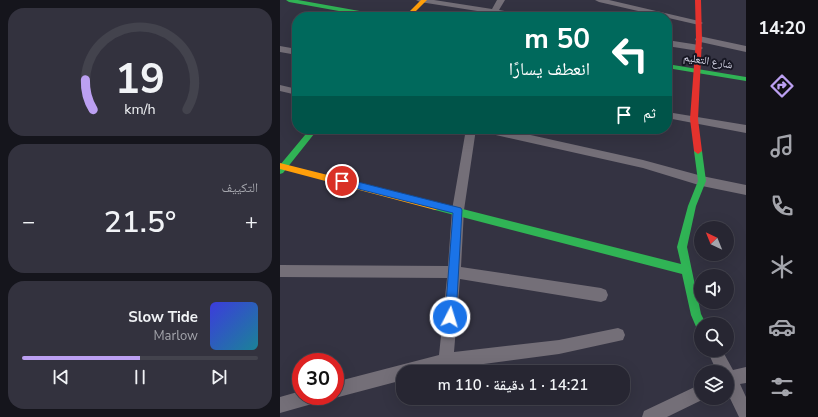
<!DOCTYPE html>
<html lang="ar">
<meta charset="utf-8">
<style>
:root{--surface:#272632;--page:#33323e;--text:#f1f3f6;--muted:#a4a5ac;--line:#43434d;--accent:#bca0f2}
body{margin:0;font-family:"Nunito Sans","Noto Naskh Arabic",sans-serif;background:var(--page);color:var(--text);direction:rtl;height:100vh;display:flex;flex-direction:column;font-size:15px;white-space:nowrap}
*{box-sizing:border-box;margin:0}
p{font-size:13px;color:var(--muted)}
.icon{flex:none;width:22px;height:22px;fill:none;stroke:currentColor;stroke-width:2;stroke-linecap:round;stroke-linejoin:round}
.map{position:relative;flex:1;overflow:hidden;direction:ltr}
.details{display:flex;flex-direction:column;gap:8px;padding:8px;background:#15151c;width:280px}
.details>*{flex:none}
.banner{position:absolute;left:12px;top:12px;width:380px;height:122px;border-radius:16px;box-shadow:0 4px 16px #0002,0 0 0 1px var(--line);direction:rtl;background:#00695c;color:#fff;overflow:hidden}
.needle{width:26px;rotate:317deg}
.controls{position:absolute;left:414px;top:221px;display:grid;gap:8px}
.controls a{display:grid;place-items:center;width:40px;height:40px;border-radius:50%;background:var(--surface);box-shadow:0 4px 16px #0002,0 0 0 1px var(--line);font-size:20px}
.speed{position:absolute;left:12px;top:353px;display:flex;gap:8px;font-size:20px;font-weight:700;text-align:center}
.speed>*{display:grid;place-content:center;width:52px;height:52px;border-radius:50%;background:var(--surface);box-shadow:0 4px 16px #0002,0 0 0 1px var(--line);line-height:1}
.speed .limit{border:6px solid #d22;background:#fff;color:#111}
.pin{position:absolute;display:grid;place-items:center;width:34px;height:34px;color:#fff;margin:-17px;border:2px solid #fff;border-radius:50%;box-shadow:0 1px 4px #0007}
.me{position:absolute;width:44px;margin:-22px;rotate:5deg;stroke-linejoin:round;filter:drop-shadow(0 0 3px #0008)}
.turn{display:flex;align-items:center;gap:14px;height:84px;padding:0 16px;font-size:18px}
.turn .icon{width:52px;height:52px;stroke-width:2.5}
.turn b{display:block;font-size:28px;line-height:34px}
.then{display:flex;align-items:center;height:38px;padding:0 16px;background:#0003;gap:8px;font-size:15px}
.big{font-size:30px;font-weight:600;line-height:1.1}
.details .tile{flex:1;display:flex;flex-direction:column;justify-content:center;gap:6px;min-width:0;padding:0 14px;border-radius:16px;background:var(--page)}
.details .dial{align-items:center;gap:0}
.dial svg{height:104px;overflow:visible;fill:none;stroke:var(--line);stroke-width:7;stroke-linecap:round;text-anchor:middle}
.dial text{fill:var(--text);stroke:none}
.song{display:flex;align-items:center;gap:12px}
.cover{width:48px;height:48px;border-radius:6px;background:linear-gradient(135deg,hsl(240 70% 55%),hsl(190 70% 35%))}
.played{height:4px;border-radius:2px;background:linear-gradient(90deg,var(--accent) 50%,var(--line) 50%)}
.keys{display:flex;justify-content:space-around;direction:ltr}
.heat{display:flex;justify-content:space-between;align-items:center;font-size:22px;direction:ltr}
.trip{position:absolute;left:116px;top:365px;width:234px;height:40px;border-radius:16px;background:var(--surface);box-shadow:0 4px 16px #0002,0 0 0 1px var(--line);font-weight:600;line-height:40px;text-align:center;direction:rtl}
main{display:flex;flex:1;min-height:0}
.menu{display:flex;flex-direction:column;width:72px;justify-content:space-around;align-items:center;background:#100f14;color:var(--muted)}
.menu .icon{width:28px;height:28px}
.menu .on{color:var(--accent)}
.menu b{font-size:18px;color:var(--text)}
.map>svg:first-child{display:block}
</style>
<main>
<nav class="menu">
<b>14:20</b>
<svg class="icon on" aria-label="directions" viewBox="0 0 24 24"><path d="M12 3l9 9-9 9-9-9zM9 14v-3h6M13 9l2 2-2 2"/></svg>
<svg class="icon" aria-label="music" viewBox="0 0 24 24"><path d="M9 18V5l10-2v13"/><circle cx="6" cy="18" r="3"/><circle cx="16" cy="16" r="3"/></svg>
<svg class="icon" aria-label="phone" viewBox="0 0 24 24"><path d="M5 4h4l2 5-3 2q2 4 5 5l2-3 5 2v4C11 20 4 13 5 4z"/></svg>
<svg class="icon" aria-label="climate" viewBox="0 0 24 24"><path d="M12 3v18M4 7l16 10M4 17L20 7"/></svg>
<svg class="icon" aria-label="car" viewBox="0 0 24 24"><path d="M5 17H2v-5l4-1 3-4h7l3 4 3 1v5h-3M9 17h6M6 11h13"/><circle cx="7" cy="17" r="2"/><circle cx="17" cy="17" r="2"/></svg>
<svg class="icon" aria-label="filters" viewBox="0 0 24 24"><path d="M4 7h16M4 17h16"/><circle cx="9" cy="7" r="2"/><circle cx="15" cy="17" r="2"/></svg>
</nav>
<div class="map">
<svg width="466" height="417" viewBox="0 0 466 417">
<rect width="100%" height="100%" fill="#343342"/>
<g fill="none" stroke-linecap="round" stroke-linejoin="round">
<path fill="#746f78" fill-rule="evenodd" d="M 136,0 L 154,0 L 212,9 L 217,0 L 225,0 L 219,10 L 247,15 L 251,17 L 232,17 L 217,15 L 216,17 L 208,17 L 210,13 L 140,2 Z
M 315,0 L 329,0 L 419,21 L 423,23 L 419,25 L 319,2 Z
M 419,36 L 466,46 L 466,52 L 416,41 L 415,39 Z
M 387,40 L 419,45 L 423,48 L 419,51 L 387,46 Z
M 0,46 L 17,49 L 17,55 L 0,52 Z
M 0,85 L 17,89 L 17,95 L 0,91 Z
M 387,112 L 466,125 L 466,133 L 387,118 Z
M 186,129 L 196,129 L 184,210 L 181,267 L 321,288 L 326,290 L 328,295 L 326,300 L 321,302 L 180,279 L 174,352 L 279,340 L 338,328 L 343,330 L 345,335 L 343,340 L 279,354 L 166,369 L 153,372 L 123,372 L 123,380 L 55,398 L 50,396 L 55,396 L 55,382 L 159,355 L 167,278 L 0,277 L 0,265 L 168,266 L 172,210 Z
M 202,129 L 224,129 L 363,160 L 422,176 L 466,185 L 466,195 L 422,186 L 363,168 L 207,133 L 203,132 Z
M 427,350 L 442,350 L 453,370 L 466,367 L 466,383 L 460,384 L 466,397 L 466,417 L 459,417 L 447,392 L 447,372 L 437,372 Z
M 421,384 L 421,398 L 426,398 L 387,417 L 362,417 L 364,411 Z
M 21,391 L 21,396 L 41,396 L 39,402 L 0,413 L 0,397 Z"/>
<path fill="#30b455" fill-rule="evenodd" d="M 6,0 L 18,0 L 102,15 L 105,17 L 92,17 L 9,2 Z
M 387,64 L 466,77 L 466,81 L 387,68 Z
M 30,129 L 38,129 L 3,173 L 0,174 L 0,165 Z
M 418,148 L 422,151 L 426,181 L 416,206 L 407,247 L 421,314 L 426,324 L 421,324 L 421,330 L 417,329 L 411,315 L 402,274 L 155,210 L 152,209 L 151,206 L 152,203 L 155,202 L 401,264 L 397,247 L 408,206 L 418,181 L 414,151 Z"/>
<path fill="#ff9f0a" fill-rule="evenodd" d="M 141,0 L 147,0 L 130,17 L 124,17 Z
M 0,163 L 155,202 L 158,203 L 159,206 L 158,209 L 155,210 L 0,169 Z"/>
<path fill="#e5322d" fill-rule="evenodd" d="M 415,0 L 421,0 L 422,39 L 418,119 L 422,151 L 418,154 L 414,151 L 410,119 L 416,39 Z"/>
</g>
<path fill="#1a73e8" stroke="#114b97" d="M 62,178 L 181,208 L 182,210 L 176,317 L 174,320 L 170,322 L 167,320 L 165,317 L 173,213 L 59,184 L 57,181 L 59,179 Z"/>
<g text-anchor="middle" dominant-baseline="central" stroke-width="4" stroke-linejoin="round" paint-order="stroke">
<g font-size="11" fill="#dfdff1" stroke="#171723">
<text transform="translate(428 61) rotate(9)">شارع التعليم</text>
</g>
</g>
</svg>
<div class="controls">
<a><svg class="needle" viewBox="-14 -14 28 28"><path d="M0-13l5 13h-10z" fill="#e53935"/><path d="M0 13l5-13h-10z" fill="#a4a5ac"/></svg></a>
<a><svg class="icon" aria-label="sound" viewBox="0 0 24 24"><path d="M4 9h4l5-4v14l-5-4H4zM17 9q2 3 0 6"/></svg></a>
<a><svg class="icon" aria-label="search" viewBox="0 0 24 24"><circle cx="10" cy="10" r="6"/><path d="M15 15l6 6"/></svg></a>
<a><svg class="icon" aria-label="layers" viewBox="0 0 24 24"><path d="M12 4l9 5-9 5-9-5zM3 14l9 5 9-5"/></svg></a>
</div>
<div class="speed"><div class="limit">30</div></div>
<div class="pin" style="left:62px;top:181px;background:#d93025"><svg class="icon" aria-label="arrive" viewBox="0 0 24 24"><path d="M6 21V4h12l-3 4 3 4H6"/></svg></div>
<svg class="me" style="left:170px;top:317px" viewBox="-20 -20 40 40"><circle r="17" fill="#1a73e8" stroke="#fff" stroke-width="3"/><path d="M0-11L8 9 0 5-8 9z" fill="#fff"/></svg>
<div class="trip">14:21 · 1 دقيقة · 110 m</div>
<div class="banner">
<div class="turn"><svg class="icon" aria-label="left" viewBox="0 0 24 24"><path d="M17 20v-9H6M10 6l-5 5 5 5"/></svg><div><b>50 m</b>انعطف يسارًا</div></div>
<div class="then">ثم<svg class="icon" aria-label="arrive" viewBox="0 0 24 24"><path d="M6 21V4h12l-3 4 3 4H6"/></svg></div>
</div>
</div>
<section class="details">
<div class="tile dial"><svg viewBox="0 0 100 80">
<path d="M14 69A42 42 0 1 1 86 69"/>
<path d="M14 69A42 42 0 0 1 8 46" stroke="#bca0f2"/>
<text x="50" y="56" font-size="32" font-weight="700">19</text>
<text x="50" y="72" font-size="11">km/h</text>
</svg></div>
<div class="tile"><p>التكييف</p>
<div class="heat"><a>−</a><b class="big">21.5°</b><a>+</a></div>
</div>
<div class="tile">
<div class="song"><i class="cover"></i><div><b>Slow Tide</b><p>Marlow</p></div></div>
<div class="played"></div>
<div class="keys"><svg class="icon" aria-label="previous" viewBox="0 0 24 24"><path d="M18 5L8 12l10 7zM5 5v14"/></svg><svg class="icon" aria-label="pause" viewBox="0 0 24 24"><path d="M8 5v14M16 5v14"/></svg><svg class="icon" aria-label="next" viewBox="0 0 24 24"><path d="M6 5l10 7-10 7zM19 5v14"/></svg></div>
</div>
</section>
</main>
